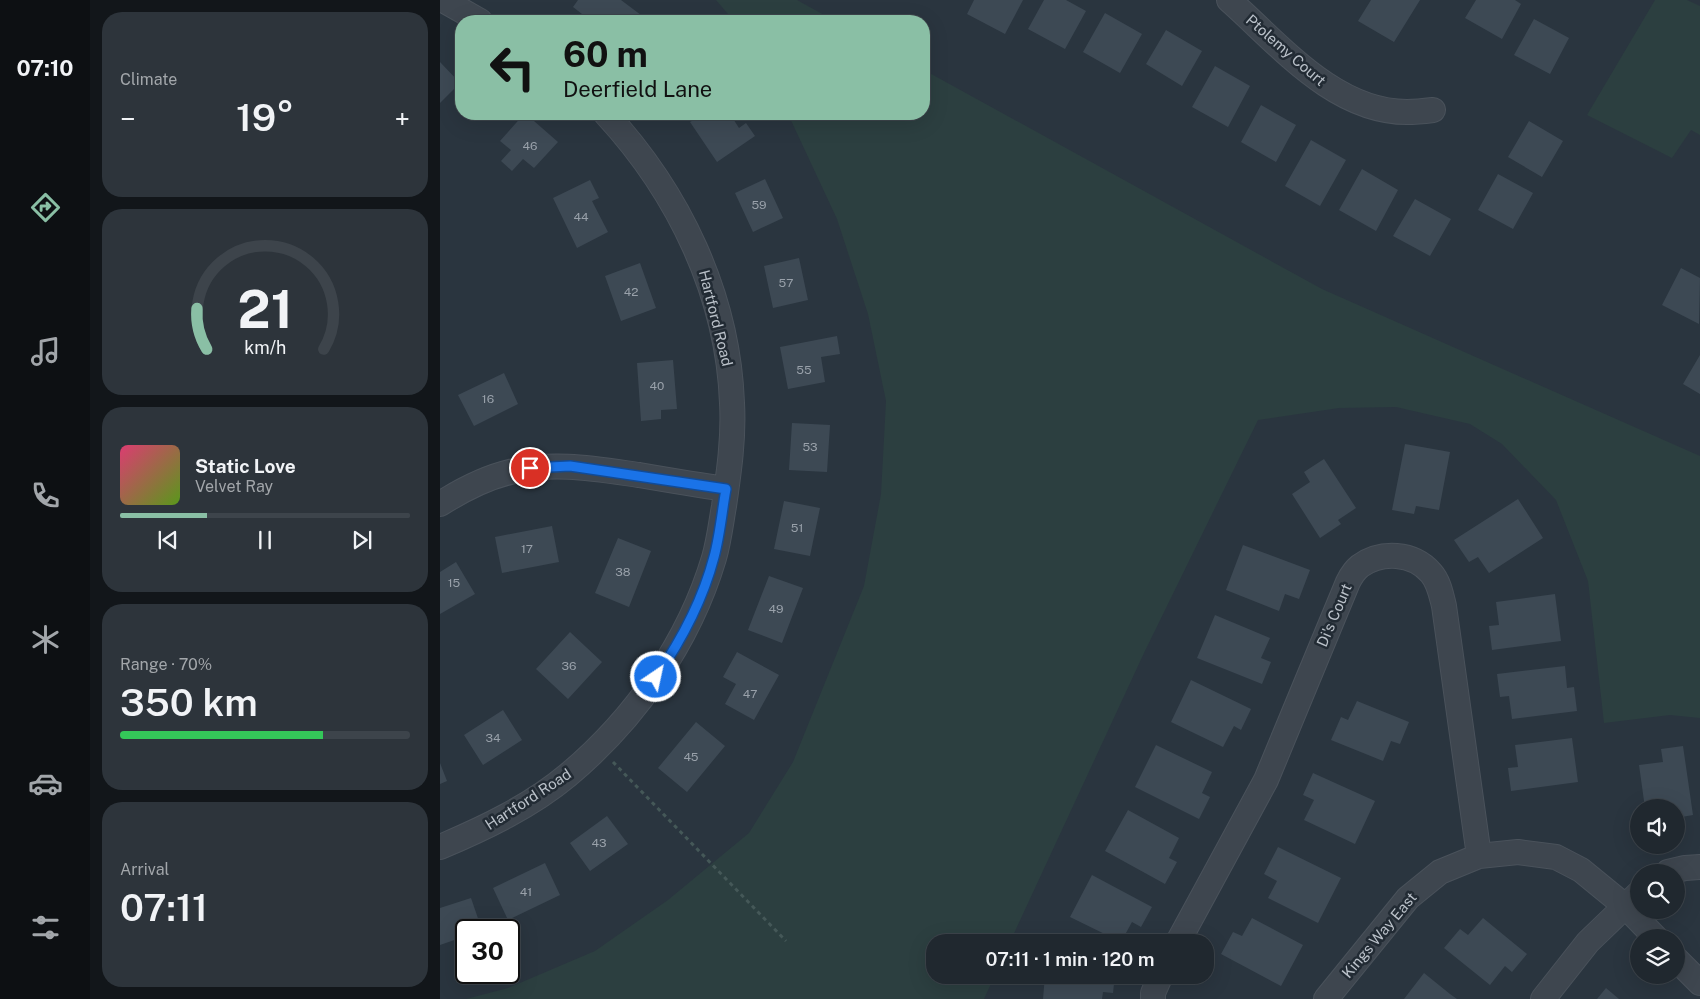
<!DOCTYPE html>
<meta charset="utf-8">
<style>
:root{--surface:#20282f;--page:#2d343b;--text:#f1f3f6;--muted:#a2a6aa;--line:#3d444b;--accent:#8abfa5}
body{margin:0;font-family:"Public Sans",sans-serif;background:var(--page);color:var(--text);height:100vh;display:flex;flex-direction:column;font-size:19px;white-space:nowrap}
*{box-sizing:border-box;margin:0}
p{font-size:16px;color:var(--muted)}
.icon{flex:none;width:28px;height:28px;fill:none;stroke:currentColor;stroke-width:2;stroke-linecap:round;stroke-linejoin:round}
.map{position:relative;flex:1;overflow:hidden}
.panel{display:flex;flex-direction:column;gap:12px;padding:12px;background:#12161a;width:350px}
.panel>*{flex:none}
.guide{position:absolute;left:15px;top:15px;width:475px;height:105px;border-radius:20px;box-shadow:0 5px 20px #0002,0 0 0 1px var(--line);background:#8abfa5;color:#111;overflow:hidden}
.fabs{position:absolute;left:1190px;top:799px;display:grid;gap:10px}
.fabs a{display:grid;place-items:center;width:55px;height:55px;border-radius:50%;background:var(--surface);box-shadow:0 5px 20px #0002,0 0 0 1px var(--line);font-size:25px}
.speed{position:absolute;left:15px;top:919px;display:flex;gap:10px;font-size:25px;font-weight:700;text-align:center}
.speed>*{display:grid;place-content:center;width:65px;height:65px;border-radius:50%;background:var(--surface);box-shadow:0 5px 20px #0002,0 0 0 1px var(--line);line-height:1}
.speed .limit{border:2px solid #111;border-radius:8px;background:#fff;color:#111}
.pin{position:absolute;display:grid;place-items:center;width:42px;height:42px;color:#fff;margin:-21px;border:2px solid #fff;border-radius:50%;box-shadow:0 1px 5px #0007}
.me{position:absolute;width:55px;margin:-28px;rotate:34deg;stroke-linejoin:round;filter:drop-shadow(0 0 4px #0008)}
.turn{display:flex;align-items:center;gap:18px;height:105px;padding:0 25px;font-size:22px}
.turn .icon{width:65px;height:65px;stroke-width:2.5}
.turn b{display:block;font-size:35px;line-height:42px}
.big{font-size:38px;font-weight:600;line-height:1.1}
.panel .card{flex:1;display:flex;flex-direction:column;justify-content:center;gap:8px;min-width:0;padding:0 18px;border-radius:20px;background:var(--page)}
.panel .dial{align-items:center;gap:0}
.dial svg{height:130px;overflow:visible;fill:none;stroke:var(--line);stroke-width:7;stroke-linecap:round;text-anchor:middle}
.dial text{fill:var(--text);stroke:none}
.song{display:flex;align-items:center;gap:15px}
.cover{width:60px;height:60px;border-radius:8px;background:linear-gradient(135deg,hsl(340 70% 55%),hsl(90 70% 35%))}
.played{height:5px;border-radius:2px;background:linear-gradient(90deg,var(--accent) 30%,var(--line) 30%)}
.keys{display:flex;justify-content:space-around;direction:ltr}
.heat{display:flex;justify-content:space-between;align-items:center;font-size:28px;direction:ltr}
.charge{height:8px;border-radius:4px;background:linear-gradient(90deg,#34c759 70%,var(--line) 0)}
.trip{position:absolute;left:486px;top:934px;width:288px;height:50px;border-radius:20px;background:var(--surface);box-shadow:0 5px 20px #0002,0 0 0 1px var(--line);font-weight:600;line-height:50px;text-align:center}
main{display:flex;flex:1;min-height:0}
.menu{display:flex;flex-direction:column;width:90px;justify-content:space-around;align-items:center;background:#0d1013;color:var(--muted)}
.menu .icon{width:35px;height:35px}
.menu .current{color:var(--accent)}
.menu b{font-size:22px;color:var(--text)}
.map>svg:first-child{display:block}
</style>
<main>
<nav class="menu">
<b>07:10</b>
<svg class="icon current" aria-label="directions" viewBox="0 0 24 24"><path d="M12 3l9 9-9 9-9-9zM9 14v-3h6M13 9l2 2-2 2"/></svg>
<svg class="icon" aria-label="music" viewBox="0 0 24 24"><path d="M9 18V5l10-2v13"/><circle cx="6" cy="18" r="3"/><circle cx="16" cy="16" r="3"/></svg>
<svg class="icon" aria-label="phone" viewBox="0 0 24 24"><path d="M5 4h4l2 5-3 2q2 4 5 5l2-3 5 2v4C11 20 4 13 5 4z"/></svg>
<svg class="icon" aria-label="climate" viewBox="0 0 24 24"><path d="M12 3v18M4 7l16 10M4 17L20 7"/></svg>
<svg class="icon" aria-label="car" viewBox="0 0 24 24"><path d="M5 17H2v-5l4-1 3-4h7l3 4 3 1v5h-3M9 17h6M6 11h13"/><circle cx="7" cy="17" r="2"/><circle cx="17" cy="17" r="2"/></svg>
<svg class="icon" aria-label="filters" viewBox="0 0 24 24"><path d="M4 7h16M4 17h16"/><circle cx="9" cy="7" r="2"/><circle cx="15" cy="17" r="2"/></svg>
</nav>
<section class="panel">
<div class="card"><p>Climate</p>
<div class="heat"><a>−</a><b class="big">19°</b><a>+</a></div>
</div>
<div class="card dial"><svg viewBox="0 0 100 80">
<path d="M14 69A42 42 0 1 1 86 69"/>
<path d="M14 69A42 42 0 0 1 8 44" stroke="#8abfa5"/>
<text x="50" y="56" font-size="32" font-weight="700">21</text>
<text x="50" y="72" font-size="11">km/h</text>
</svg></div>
<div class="card">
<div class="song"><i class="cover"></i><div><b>Static Love</b><p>Velvet Ray</p></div></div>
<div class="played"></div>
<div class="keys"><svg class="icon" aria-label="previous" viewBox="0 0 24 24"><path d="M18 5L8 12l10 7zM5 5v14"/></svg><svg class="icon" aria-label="pause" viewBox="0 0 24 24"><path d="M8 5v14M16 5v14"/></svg><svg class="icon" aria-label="next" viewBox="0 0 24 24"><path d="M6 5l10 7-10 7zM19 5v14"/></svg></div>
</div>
<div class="card"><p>Range · 70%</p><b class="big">350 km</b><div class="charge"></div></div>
<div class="card"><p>Arrival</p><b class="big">07:11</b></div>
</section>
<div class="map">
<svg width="1260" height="999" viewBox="0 0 1260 999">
<rect width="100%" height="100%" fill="#2a353f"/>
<path fill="#2c3f40" d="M 276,0 L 357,0 L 395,21 L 294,21 Z
M 1215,0 L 1247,0 L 1260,6 L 1260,135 L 1251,130 L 1232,158 L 1147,115 Z
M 484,70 L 882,289 L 1260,456 L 1260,718 L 1230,715 L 1164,723 L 1148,581 L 1116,500 L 1062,444 L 1030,424 L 956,407 L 899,408 L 818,420 L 704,653 L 570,942 L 495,942 L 495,975 L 555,975 L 544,999 L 26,999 L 68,988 L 155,951 L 228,900 L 309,833 L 353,762 L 424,586 L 441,494 L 446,401 L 428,314 L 397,219 L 348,114 L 484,114 Z"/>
<path fill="#3d4954" d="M 138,0 L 181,0 L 201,15 L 196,21 L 151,21 L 133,7 Z
M 534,0 L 583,0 L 565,34 L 527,14 Z
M 604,0 L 626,0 L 646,11 L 625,49 L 588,29 Z
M 931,0 L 980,0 L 954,42 L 918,21 Z
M 1036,0 L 1075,0 L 1081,4 L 1062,39 L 1025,18 Z
M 665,13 L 702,34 L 680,73 L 643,52 Z
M 1094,19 L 1129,38 L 1110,74 L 1074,55 Z
M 726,30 L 762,51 L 742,86 L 706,64 Z
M 0,62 L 20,83 L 0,103 Z
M 775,66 L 810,86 L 788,127 L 752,107 Z
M 821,105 L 856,125 L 836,162 L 801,142 Z
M 84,114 L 86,114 L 118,142 L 94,168 L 83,159 L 72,171 L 61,161 L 71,150 L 60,141 Z
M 264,114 L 290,114 L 299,128 L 306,123 L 315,136 L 277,162 L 250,122 Z
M 1089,121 L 1123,141 L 1102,177 L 1068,157 Z
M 871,140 L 906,160 L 880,206 L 845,186 Z
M 922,169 L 958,190 L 936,231 L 899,210 Z
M 1058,174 L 1093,193 L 1073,229 L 1038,210 Z
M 325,179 L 343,218 L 313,232 L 295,193 Z
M 150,180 L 159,198 L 152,201 L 168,232 L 137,248 L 113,198 Z
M 975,199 L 1011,219 L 990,256 L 953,236 Z
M 359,258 L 368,300 L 333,308 L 324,266 Z
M 200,263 L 216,308 L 181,321 L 165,276 Z
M 1241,268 L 1260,278 L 1259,324 L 1222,305 Z
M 397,336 L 400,354 L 381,357 L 385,382 L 348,389 L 340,347 Z
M 1260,355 L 1260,394 L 1243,384 Z
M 233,360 L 237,409 L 221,410 L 221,419 L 201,421 L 197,363 Z
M 64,373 L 78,404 L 34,426 L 18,395 Z
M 352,423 L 390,425 L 387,472 L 349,470 Z
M 965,444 L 1010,452 L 999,510 L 976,506 L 974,514 L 952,510 Z
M 884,459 L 916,508 L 898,520 L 901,524 L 880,538 L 852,494 L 870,482 L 864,472 Z
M 1078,499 L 1103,538 L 1049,573 L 1038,557 L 1029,562 L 1014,540 Z
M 344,501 L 380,508 L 370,556 L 334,549 Z
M 112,526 L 119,562 L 62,573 L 55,537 Z
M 178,538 L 211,551 L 189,607 L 155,593 Z
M 803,545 L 870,570 L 859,599 L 845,594 L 839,611 L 786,590 Z
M 16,562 L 35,594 L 0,614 L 0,572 Z
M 329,576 L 363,588 L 342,643 L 308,630 Z
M 1115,594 L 1121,641 L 1052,650 L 1049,626 L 1059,625 L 1056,602 Z
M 775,615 L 830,638 L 821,658 L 831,662 L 822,684 L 757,658 Z
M 130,632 L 162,662 L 128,699 L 96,669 Z
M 297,652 L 339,675 L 314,720 L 285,704 L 296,684 L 283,677 Z
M 1125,666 L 1127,688 L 1134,687 L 1137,711 L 1072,719 L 1069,696 L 1060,697 L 1057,674 Z
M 751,680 L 811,709 L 801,730 L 794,726 L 783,747 L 731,722 Z
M 917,701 L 969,722 L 960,744 L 951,741 L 943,761 L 891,740 L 901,717 L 908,720 Z
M 63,710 L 82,740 L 43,765 L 24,735 Z
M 256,722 L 285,746 L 247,792 L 218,768 Z
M 1132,738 L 1138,782 L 1071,791 L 1068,768 L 1078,767 L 1075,745 Z
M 716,745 L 772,772 L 762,793 L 770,797 L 759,819 L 695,787 Z
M 1243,746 L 1253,815 L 1236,818 L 1236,808 L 1205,808 L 1199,765 L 1223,762 L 1221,749 Z
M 0,763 L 7,781 L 0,784 Z
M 873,773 L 935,801 L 915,844 L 864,820 L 874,800 L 863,795 Z
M 688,810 L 739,838 L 729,858 L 737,862 L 725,884 L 665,851 Z
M 167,816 L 188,844 L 150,871 L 130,843 Z
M 838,847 L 901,878 L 878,923 L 828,898 L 837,881 L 824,874 Z
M 105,863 L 120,895 L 68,920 L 53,888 Z
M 652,875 L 712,907 L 701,927 L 692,922 L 681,942 L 630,917 Z
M 31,898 L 42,930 L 26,930 L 26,936 L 0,945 L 0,908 Z
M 812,918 L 863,945 L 841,986 L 781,954 L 793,932 L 802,936 Z
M 1043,918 L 1087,954 L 1072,972 L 1065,966 L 1050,985 L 1004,948 L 1020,929 L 1028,935 Z
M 984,973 L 1010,994 L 1017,999 L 964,999 Z
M 605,975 L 675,975 L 673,993 L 663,992 L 662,999 L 603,999 Z
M 1166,988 L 1179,999 L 1157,999 Z"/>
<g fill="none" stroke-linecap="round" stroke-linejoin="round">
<g stroke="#4a525b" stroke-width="26">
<path id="street" d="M 3,0 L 40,21
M 789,0 C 839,44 894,112 967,112 C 975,112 985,111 993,110
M 0,504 C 22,490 45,478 70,472 C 113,461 156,469 199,475 C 228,480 257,485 286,489
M 0,847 C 45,828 91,806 128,775 C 195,719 249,642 274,558 C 279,541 281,523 284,506 C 289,472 294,437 292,403 C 288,295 239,193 166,114
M 1228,872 L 1245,868 L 1260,867
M 738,942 L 826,780 L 908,582 C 911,576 915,570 920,566 C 941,551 973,552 991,573 C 999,582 1001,594 1004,606 L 1039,856
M 1236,959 L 1260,983
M 713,999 L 713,993 L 721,975
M 886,999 L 968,898 L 1000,872 L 1039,856 L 1078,852 L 1116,857 L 1141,870 L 1185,906 L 1216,938
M 1103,999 L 1148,942 L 1199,893"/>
</g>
<path stroke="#455858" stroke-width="3" stroke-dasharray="4 4" stroke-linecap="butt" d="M 173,762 L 346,941"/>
<use href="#street" stroke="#3e464f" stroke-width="24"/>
</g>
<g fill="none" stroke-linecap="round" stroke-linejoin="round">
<g stroke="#114b97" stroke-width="12">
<path id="route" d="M 90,468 L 130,466 L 286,489 C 282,511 280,535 274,557 C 263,599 241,641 216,677"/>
</g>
<use href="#route" stroke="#1a73e8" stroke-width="9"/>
</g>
<g text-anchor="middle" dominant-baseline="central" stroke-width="5" stroke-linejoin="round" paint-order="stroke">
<g font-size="12" fill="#99a1aa">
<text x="90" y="146">46</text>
<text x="319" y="205">59</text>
<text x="141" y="217">44</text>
<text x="346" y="283">57</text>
<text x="191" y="292">42</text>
<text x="364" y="370">55</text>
<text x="217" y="386">40</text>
<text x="48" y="399">16</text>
<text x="370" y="447">53</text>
<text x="357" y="528">51</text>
<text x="87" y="549">17</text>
<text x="183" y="572">38</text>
<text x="14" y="583">15</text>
<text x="336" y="609">49</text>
<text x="129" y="666">36</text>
<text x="310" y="694">47</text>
<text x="53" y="738">34</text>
<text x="251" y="757">45</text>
<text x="159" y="843">43</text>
<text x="86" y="892">41</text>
</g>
<g font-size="15" fill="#bac1c9" stroke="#222b34">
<text transform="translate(846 50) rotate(41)">Ptolemy Court</text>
<text transform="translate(276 318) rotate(76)">Hartford Road</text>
<text transform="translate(894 615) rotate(-67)">Di's Court</text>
<text transform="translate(88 799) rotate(-33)">Hartford Road</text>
<text transform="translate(939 935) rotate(-50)">Kings Way East</text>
</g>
</g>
</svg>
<div class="fabs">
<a><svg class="icon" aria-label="sound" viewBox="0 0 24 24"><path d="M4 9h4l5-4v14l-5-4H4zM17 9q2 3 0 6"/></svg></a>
<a><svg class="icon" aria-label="search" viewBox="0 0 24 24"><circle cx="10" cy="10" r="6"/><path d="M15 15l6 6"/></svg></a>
<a><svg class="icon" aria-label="layers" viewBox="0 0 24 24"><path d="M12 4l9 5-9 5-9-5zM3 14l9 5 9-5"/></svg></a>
</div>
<div class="speed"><div class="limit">30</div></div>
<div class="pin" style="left:90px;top:468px;background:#d93025"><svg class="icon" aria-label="arrive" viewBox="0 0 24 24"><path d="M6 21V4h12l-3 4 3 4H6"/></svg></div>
<svg class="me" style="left:216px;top:677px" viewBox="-20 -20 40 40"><circle r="17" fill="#1a73e8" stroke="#fff" stroke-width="3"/><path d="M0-11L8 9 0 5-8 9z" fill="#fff"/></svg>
<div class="trip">07:11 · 1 min · 120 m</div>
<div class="guide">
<div class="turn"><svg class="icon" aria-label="left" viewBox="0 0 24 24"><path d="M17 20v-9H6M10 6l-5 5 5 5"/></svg><div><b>60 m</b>Deerfield Lane</div></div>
</div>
</div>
</main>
